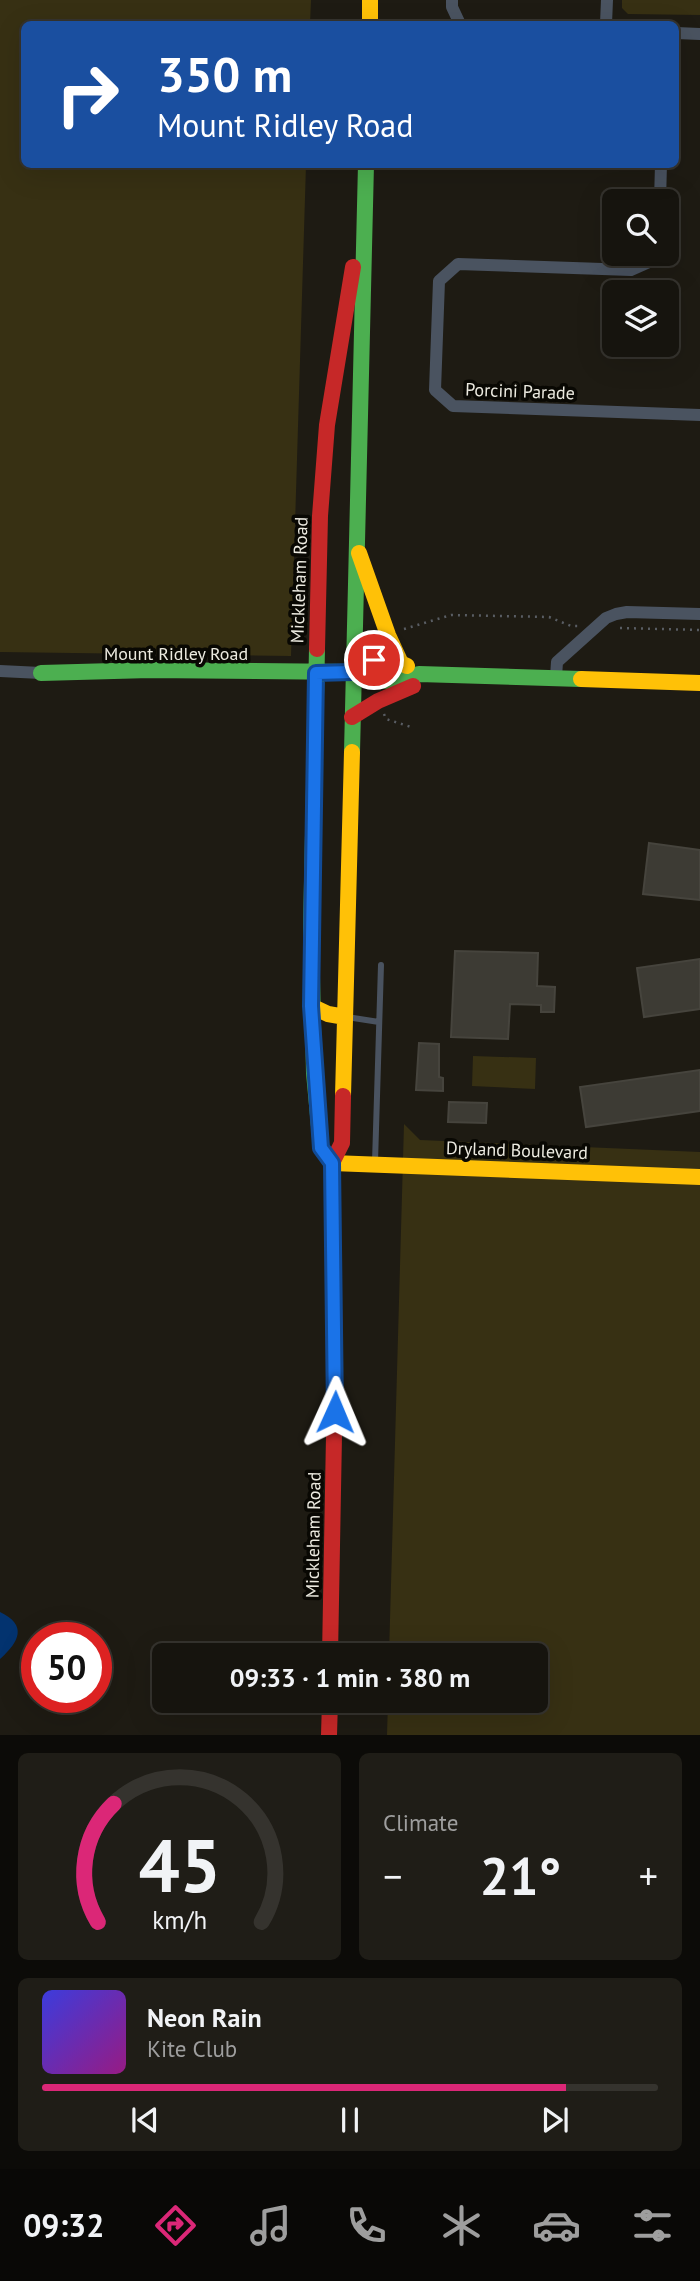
<!DOCTYPE html>
<meta charset="utf-8">
<style>
:root{--surface:#16140e;--page:#1f1d17;--text:#f1f3f6;--muted:#9e9e9e;--line:#35332e;--accent:#db2777}
body{margin:0;font-family:"PT Sans",sans-serif;background:var(--page);color:var(--text);height:100vh;display:flex;flex-direction:column;font-size:26px;white-space:nowrap}
*{box-sizing:border-box;margin:0}
p{font-size:23px;color:var(--muted)}
.icon{flex:none;width:38px;height:38px;fill:none;stroke:currentColor;stroke-width:2;stroke-linecap:round;stroke-linejoin:round}
.map{position:relative;height:1735px;overflow:hidden}
.details{display:flex;flex-direction:column;gap:18px;padding:18px;background:#0c0b08;flex:1}
.details>*{flex:none}
.top-card{position:absolute;left:21px;top:21px;width:658px;height:147px;border-radius:10px;box-shadow:0 7px 28px #0002,0 0 0 2px var(--line);background:#1a4fa0;color:#fff;overflow:hidden}
.controls{position:absolute;left:602px;top:189px;display:grid;gap:14px}
.controls a{display:grid;place-items:center;width:77px;height:77px;border-radius:10px;background:var(--surface);box-shadow:0 7px 28px #0002,0 0 0 2px var(--line);font-size:35px}
.speed{position:absolute;left:21px;top:1622px;display:flex;gap:14px;font-size:35px;font-weight:700;text-align:center}
.speed>*{display:grid;place-content:center;width:91px;height:91px;border-radius:50%;background:var(--surface);box-shadow:0 7px 28px #0002,0 0 0 2px var(--line);line-height:1}
.speed .limit{border:10px solid #d22;background:#fff;color:#111}
.pin{position:absolute;display:grid;place-items:center;width:60px;height:60px;color:#fff;margin:-30px;border:4px solid #fff;border-radius:50%;box-shadow:0 2px 7px #0007}
.me{position:absolute;width:77px;margin:-38px;rotate:1deg;stroke-linejoin:round;filter:drop-shadow(0 0 5px #0008)}
.turn{display:flex;align-items:center;gap:24px;height:147px;padding:0 21px;font-size:32px}
.turn .icon{width:91px;height:91px;stroke-width:2.5}
.turn b{display:block;font-size:49px;line-height:60px}
.big{font-size:52px;font-weight:700;line-height:1.1}
.details .card{flex:1;display:flex;flex-direction:column;justify-content:center;gap:10px;min-width:0;padding:0 24px;border-radius:10px;background:var(--page)}
.details .dial{align-items:center;gap:0}
.dial svg{height:182px;overflow:visible;fill:none;stroke:var(--line);stroke-width:7;stroke-linecap:round;text-anchor:middle}
.dial text{fill:var(--text);stroke:none}
.song{display:flex;align-items:center;gap:21px}
.cover{width:84px;height:84px;border-radius:10px;background:linear-gradient(135deg,hsl(240 70% 55%),hsl(310 70% 35%))}
.played{height:7px;border-radius:4px;background:linear-gradient(90deg,var(--accent) 85%,var(--line) 85%)}
.keys{display:flex;justify-content:space-around;direction:ltr}
.heat{display:flex;justify-content:space-between;align-items:center;font-size:38px;direction:ltr}
.details .tiles{flex:1;display:grid;gap:18px;grid-template-columns:1fr 1fr}
.card:last-child{grid-column:span 2}
.trip{position:absolute;left:152px;top:1643px;width:396px;height:70px;border-radius:10px;background:var(--surface);box-shadow:0 7px 28px #0002,0 0 0 2px var(--line);font-weight:700;line-height:70px;text-align:center}
.dock{display:flex;height:112px;justify-content:space-around;align-items:center;background:#090806;color:var(--muted)}
.dock .icon{width:49px;height:49px}
.dock .selected{color:var(--accent)}
.dock b{font-size:32px;color:var(--text)}
.map>svg:first-child{display:block}
</style>
<div class="map">
<svg width="700" height="1735" viewBox="0 0 700 1735">
<rect width="100%" height="100%" fill="#1e1b13"/>
<path fill="#373013" d="M 0,0 L 311,0 L 310,24 L 24,24 L 24,164 L 306,165 L 291,656 L 0,652 Z
M 622,0 L 700,0 L 700,15 L 628,14 L 622,8 Z
M 473,1056 L 536,1058 L 535,1089 L 472,1086 Z
M 404,1124 L 420,1140 L 700,1152 L 700,1735 L 387,1735 L 388,1701 L 536,1701 L 536,1656 L 389,1655 Z"/>
<path fill="#03336f" d="M 0,1612 C 27,1625 20,1641 0,1659 Z"/>
<path fill="#3d3b34" stroke="#46443d" stroke-width="2" d="M 649,843 L 700,850 L 700,900 L 643,894 Z
M 455,951 L 538,953 L 537,986 L 555,987 L 554,1012 L 541,1012 L 541,1005 L 510,1004 L 508,1039 L 451,1037 Z
M 700,959 L 700,1009 L 644,1017 L 637,968 Z
M 419,1043 L 439,1044 L 439,1077 L 443,1078 L 443,1091 L 416,1090 Z
M 700,1070 L 700,1111 L 586,1127 L 580,1087 Z
M 449,1102 L 487,1103 L 486,1123 L 448,1122 Z"/>
<g fill="none" stroke-linecap="round" stroke-linejoin="round">
<path stroke="#595d63" stroke-width="2.5" stroke-dasharray="2 5" stroke-linecap="butt" d="M 620,628 L 700,630
M 404,629 L 451,615 L 549,617 L 571,626 L 579,626
M 384,714 L 386,719 L 411,727"/>
<path stroke="#4a5360" stroke-width="6" d="M 347,1017 L 379,1022
M 375,1162 L 381,965"/>
<path stroke="#4a5360" stroke-width="12" d="M 452,0 L 452,7 L 460,24
M 606,24 L 607,0
M 676,33 L 700,34
M 660,201 L 661,164
M 658,254 L 658,258 L 631,270 L 458,264 L 439,281 L 435,390 L 453,406 L 700,415
M 0,671 L 41,673
M 556,677 L 557,662 L 606,618 L 616,614 L 627,612 L 700,614"/>
<path stroke="#4caf50" stroke-width="16" d="M 317,649 L 311,928 L 314,1073 L 321,1148 L 332,1163
M 41,673 L 150,670 L 353,672 C 377,683 395,684 419,674 L 581,679
M 352,752 L 366,164"/>
<path stroke="#ffc107" stroke-width="16" d="M 370,0 L 370,24
M 359,553 L 388,635 L 400,661
M 353,672 C 371,662 388,655 407,666
M 581,679 L 700,683
M 311,1006 L 328,1014 L 345,1017
M 343,1096 L 352,752
M 332,1163 L 700,1177"/>
<path stroke="#c62828" stroke-width="16" d="M 317,649 L 320,516 L 327,425 L 353,267
M 352,717 L 378,701 L 413,686
M 330,1656 L 335,1380 L 332,1163 L 342,1143 L 343,1096
M 329,1735 L 330,1701"/>
</g>
<g fill="none" stroke-linecap="round" stroke-linejoin="round">
<g stroke="#114b97" stroke-width="18">
<path id="route" d="M 335,1412 L 332,1163 L 321,1148 L 311,1006 L 316,673 L 352,672 L 374,660"/>
</g>
<use href="#route" stroke="#1a73e8" stroke-width="12"/>
</g>
<g text-anchor="middle" dominant-baseline="central" stroke-width="7" stroke-linejoin="round" paint-order="stroke">
<g font-size="18" fill="#eceae0" stroke="#090803">
<text transform="translate(520 391) rotate(2)">Porcini Parade</text>
<text transform="translate(299 580) rotate(-88)">Mickleham Road</text>
<text x="176" y="653">Mount Ridley Road</text>
<text transform="translate(517 1150) rotate(2)">Dryland Boulevard</text>
<text transform="translate(313 1535) rotate(-89)">Mickleham Road</text>
</g>
</g>
</svg>
<div class="controls">
<a><svg class="icon" aria-label="search" viewBox="0 0 24 24"><circle cx="10" cy="10" r="6"/><path d="M15 15l6 6"/></svg></a>
<a><svg class="icon" aria-label="layers" viewBox="0 0 24 24"><path d="M12 4l9 5-9 5-9-5zM3 14l9 5 9-5"/></svg></a>
</div>
<div class="speed"><div class="limit">50</div></div>
<div class="pin" style="left:374px;top:660px;background:#d93025"><svg class="icon" aria-label="arrive" viewBox="0 0 24 24"><path d="M6 21V4h12l-3 4 3 4H6"/></svg></div>
<svg class="me" style="left:335px;top:1412px" viewBox="-20 -20 40 40"><path d="M0-17L14 15 0 8-14 15z" fill="#1a73e8" stroke="#fff" stroke-width="4"/></svg>
<div class="trip">09:33 · 1 min · 380 m</div>
<div class="top-card">
<div class="turn"><svg class="icon" aria-label="right" viewBox="0 0 24 24"><path d="M7 20v-9h11M14 6l5 5-5 5"/></svg><div><b>350 m</b>Mount Ridley Road</div></div>
</div>
</div>
<section class="details">
<div class="tiles">
<div class="card dial"><svg viewBox="0 0 100 80">
<path d="M14 69A42 42 0 1 1 86 69"/>
<path d="M14 69A42 42 0 0 1 21 17" stroke="#db2777"/>
<text x="50" y="56" font-size="32" font-weight="700">45</text>
<text x="50" y="72" font-size="11">km/h</text>
</svg></div>
<div class="card"><p>Climate</p>
<div class="heat"><a>−</a><b class="big">21°</b><a>+</a></div>
</div>
<div class="card">
<div class="song"><i class="cover"></i><div><b>Neon Rain</b><p>Kite Club</p></div></div>
<div class="played"></div>
<div class="keys"><svg class="icon" aria-label="previous" viewBox="0 0 24 24"><path d="M18 5L8 12l10 7zM5 5v14"/></svg><svg class="icon" aria-label="pause" viewBox="0 0 24 24"><path d="M8 5v14M16 5v14"/></svg><svg class="icon" aria-label="next" viewBox="0 0 24 24"><path d="M6 5l10 7-10 7zM19 5v14"/></svg></div>
</div>
</div>
</section>
<nav class="dock">
<b>09:32</b>
<svg class="icon selected" aria-label="directions" viewBox="0 0 24 24"><path d="M12 3l9 9-9 9-9-9zM9 14v-3h6M13 9l2 2-2 2"/></svg>
<svg class="icon" aria-label="music" viewBox="0 0 24 24"><path d="M9 18V5l10-2v13"/><circle cx="6" cy="18" r="3"/><circle cx="16" cy="16" r="3"/></svg>
<svg class="icon" aria-label="phone" viewBox="0 0 24 24"><path d="M5 4h4l2 5-3 2q2 4 5 5l2-3 5 2v4C11 20 4 13 5 4z"/></svg>
<svg class="icon" aria-label="climate" viewBox="0 0 24 24"><path d="M12 3v18M4 7l16 10M4 17L20 7"/></svg>
<svg class="icon" aria-label="car" viewBox="0 0 24 24"><path d="M5 17H2v-5l4-1 3-4h7l3 4 3 1v5h-3M9 17h6M6 11h13"/><circle cx="7" cy="17" r="2"/><circle cx="17" cy="17" r="2"/></svg>
<svg class="icon" aria-label="filters" viewBox="0 0 24 24"><path d="M4 7h16M4 17h16"/><circle cx="9" cy="7" r="2"/><circle cx="15" cy="17" r="2"/></svg>
</nav>
